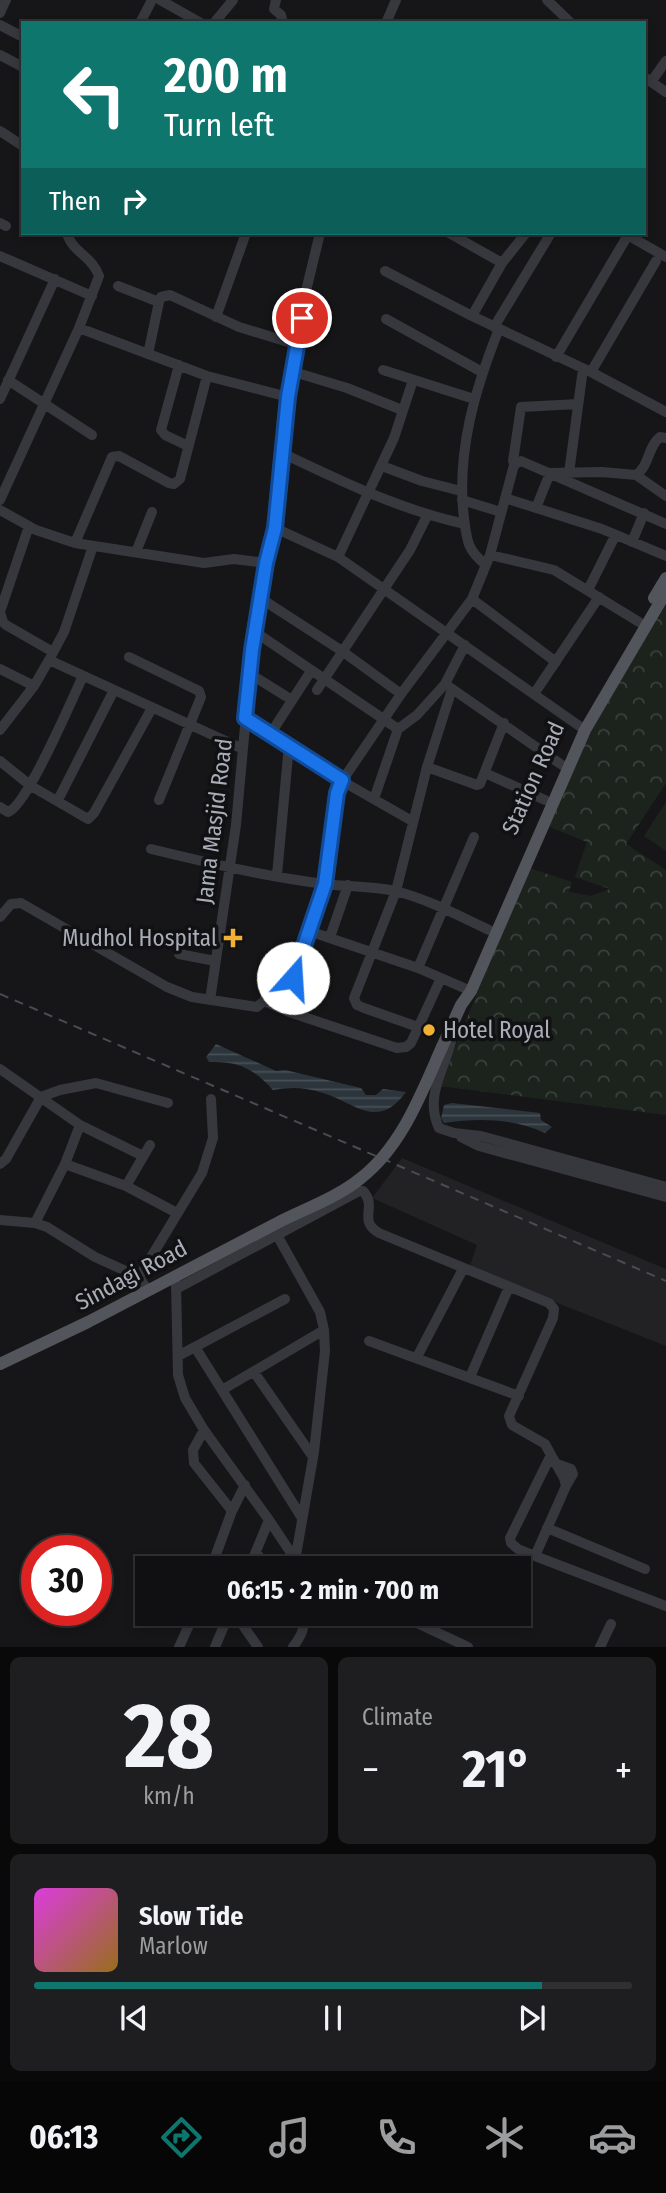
<!DOCTYPE html>
<meta charset="utf-8">
<style>
:root{--surface:#101012;--page:#1e1e20;--text:#f1f3f6;--muted:#9c9d9f;--line:#303032;--accent:#0f766e}
body{margin:0;font-family:"Fira Sans Condensed",sans-serif;background:var(--page);color:var(--text);height:100vh;display:flex;flex-direction:column;font-size:26px;white-space:nowrap}
*{box-sizing:border-box;margin:0}
p{font-size:23px;color:var(--muted)}
.icon{flex:none;width:38px;height:38px;fill:none;stroke:currentColor;stroke-width:2;stroke-linecap:round;stroke-linejoin:round}
.map{position:relative;height:1647px;overflow:hidden}
.sheet{display:flex;flex-direction:column;gap:10px;padding:10px;background:#09090a;flex:1}
.sheet>*{flex:none}
.banner{position:absolute;left:21px;top:21px;width:625px;height:214px;border-radius:0px;box-shadow:0 4px 10px #0003,0 0 0 2px var(--line);background:#0f766e;color:#fff;overflow:hidden}
.speed{position:absolute;left:21px;top:1535px;display:flex;gap:14px;font-size:35px;font-weight:700;text-align:center}
.speed>*{display:grid;place-content:center;width:91px;height:91px;border-radius:50%;background:var(--surface);box-shadow:0 4px 10px #0003,0 0 0 2px var(--line);line-height:1}
.speed .limit{border:10px solid #d22;background:#fff;color:#111}
.pin{position:absolute;display:grid;place-items:center;width:60px;height:60px;color:#fff;margin:-30px;border:4px solid #fff;border-radius:50%;box-shadow:0 2px 7px #0007}
.me{position:absolute;width:77px;margin:-38px;rotate:19deg;stroke-linejoin:round;filter:drop-shadow(0 0 5px #0008)}
.turn{display:flex;align-items:center;gap:24px;height:147px;padding:0 28px;font-size:32px}
.turn .icon{width:91px;height:91px;stroke-width:2.5}
.turn b{display:block;font-size:49px;line-height:60px}
.then{display:flex;align-items:center;height:66px;padding:0 28px;background:#0003;gap:14px;font-size:26px}
.big{font-size:52px;font-weight:700;line-height:1.1}
.sheet .tile{flex:1;display:flex;flex-direction:column;justify-content:center;gap:10px;min-width:0;padding:0 24px;border-radius:10px;background:var(--page)}
.sheet .dial{align-items:center;gap:0}
.dial b{font-size:91px;line-height:1}
.song{display:flex;align-items:center;gap:21px}
.cover{width:84px;height:84px;border-radius:10px;background:linear-gradient(135deg,hsl(300 70% 55%),hsl(40 70% 35%))}
.played{height:7px;border-radius:4px;background:linear-gradient(90deg,var(--accent) 85%,var(--line) 85%)}
.keys{display:flex;justify-content:space-around;direction:ltr}
.heat{display:flex;justify-content:space-between;align-items:center;font-size:38px;direction:ltr}
.sheet .tiles{flex:1;display:grid;gap:10px;grid-template-columns:1fr 1fr}
.tile:last-child{grid-column:span 2}
.trip{position:absolute;left:135px;top:1556px;width:396px;height:70px;border-radius:0px;background:var(--surface);box-shadow:0 4px 10px #0003,0 0 0 2px var(--line);font-weight:700;line-height:70px;text-align:center}
.menu{display:flex;height:112px;justify-content:space-around;align-items:center;background:#060607;color:var(--muted)}
.menu .icon{width:49px;height:49px}
.menu .current{color:var(--accent)}
.menu b{font-size:32px;color:var(--text)}
.map>svg:first-child{display:block}
</style>
<div class="map">
<svg width="666" height="1647" viewBox="0 0 666 1647">
<defs>
<pattern id="forest-crowns" width="20" height="18" patternUnits="userSpaceOnUse" patternTransform="scale(1.75)"><rect width="20" height="18" fill="#1c231d"/><path d="M2 6a3 3 0 1 1 6 0M12 15a3 3 0 1 1 6 0" fill="none" stroke="#3a403c"/></pattern>
<pattern id="water-rules" width="6" height="5" patternUnits="userSpaceOnUse" patternTransform="scale(1.75)"><rect width="6" height="5" fill="#2c353c"/><path d="M0 2.5h6" fill="none" stroke="#485056"/></pattern>
</defs>
<rect width="100%" height="100%" fill="#161618"/>
<path fill="#222225" d="M 402,1158 L 666,1269 L 666,1346 L 469,1268 L 477,1245 L 372,1198 Z"/>
<path fill="#1c231d" d="M 666,802 L 666,851 L 644,836 Z"/>
<path fill="url(#forest-crowns)" d="M 666,603 L 666,783 L 626,844 L 666,870 L 666,1115 L 439,1086 L 529,868 L 572,882 L 569,892 L 591,896 L 610,889 L 575,877 L 587,842 L 547,826 L 586,740 Z"/>
<path fill="url(#water-rules)" d="M 216,1044 L 276,1071 L 285,1070 L 361,1088 L 366,1095 L 376,1095 L 383,1089 L 406,1092 C 377,1131 356,1103 323,1093 C 305,1087 290,1087 273,1090 C 253,1068 238,1061 209,1062 L 206,1057 Z
M 452,1103 L 540,1113 L 541,1120 L 552,1127 L 545,1133 C 514,1118 477,1118 444,1123 L 441,1118 L 444,1105 Z"/>
<g fill="none" stroke-linecap="round" stroke-linejoin="round">
<path stroke="#37383d" stroke-width="10" d="M 160,0 L 201,23
M 276,0 L 274,9 L 281,15 L 283,23
M 547,0 L 571,23
M 0,13 L 6,0
M 140,23 L 152,0
M 214,23 L 233,0
M 386,23 L 396,0
M 0,25 L 23,37
M 0,55 L 23,67
M 644,77 L 666,92
M 651,82 L 666,61
M 0,131 L 23,146
M 0,223 L 6,226
M 449,233 L 502,263
M 624,233 L 666,257
M 0,256 L 92,296
M 385,271 L 472,316 L 591,372 L 666,412
M 118,286 L 159,302 L 148,354
M 159,302 L 161,297 L 170,295 L 239,327 L 298,345
M 472,316 L 502,263 L 526,233
M 216,317 L 246,233
M 386,319 L 482,372
M 494,327 L 551,233
M 79,328 L 207,376 L 288,397
M 556,357 L 628,235
M 179,365 L 161,430 L 165,435 L 188,446
M 383,370 L 474,399
M 294,372 L 347,388 L 402,410
M 591,372 L 656,261
M 8,380 L 92,435
M 0,399 L 55,279
M 282,453 C 341,481 400,510 465,524
M 513,461 L 521,407 L 578,404
M 382,466 L 422,481 L 461,491
M 569,473 L 583,369
M 636,475 L 666,496
M 505,498 L 602,529 L 666,556
M 0,500 L 79,328 L 99,276 C 93,257 71,251 67,233
M 462,500 L 501,512
M 536,508 L 550,473 L 602,472 L 636,475 C 649,467 648,446 660,437 L 666,438
M 0,510 L 36,530 L 75,543 L 204,563 L 234,559 L 266,563
M 275,528 L 338,557 L 585,730
M 632,542 L 644,513
M 75,543 L 112,457 L 119,456 L 169,483 L 174,484 L 180,479 L 207,376
M 136,552 L 152,512
M 490,555 L 554,570 L 639,622
M 338,557 L 394,438 L 413,380
M 486,565 C 467,550 467,541 464,518 C 456,453 475,389 499,329
M 588,590 L 615,536
M 260,598 L 342,651 L 401,694
M 472,599 L 556,662
M 0,612 L 29,526
M 0,612 L 3,622 L 6,625 L 53,652
M 255,632 L 398,729
M 129,657 L 199,691 L 201,697 L 159,800
M 49,660 L 64,632 L 93,546
M 0,669 L 34,686
M 250,674 L 292,700
M 448,686 L 562,765
M 317,690 L 410,550 L 427,516
M 534,694 L 599,597
M 245,718 L 342,781 L 412,821
M 0,730 L 34,686 L 49,660 L 243,749
M 271,733 L 311,671
M 0,761 L 31,786 L 88,819 L 94,813 L 152,708
M 427,767 L 477,785 L 480,784 L 504,723
M 485,773 L 545,800
M 374,799 L 398,729 L 417,715 L 445,684 L 465,645
M 58,800 L 114,690
M 0,807 L 8,812 C 27,806 72,699 83,676
M 151,849 C 209,863 267,877 325,884 C 349,887 372,886 395,891 C 428,899 459,916 489,930
M 277,875 L 289,745
M 0,917 L 11,904 L 21,903 L 167,987 L 192,997 L 257,1007 L 264,1001 L 273,980 L 289,983 L 293,978 L 325,884 L 337,793 L 342,781 L 401,694 L 472,599 L 490,555 L 514,465 L 521,461 L 666,524
M 309,931 L 418,968 L 471,991
M 330,937 L 348,885
M 179,954 L 215,961
M 418,968 L 474,837
M 210,1000 L 236,825 L 252,650 L 266,563 L 275,528 L 288,397 L 298,345 L 306,291 L 320,233
M 264,1001 L 289,1012 L 397,1048 L 406,1047 L 411,1043 L 441,978
M 454,1026 C 451,1062 422,1092 439,1128 L 454,1133 L 481,1136 L 666,1187
M 418,1027 L 364,1008 L 357,1005 L 354,998 L 396,891 L 427,767 L 452,689
M 0,1069 L 80,1125 L 143,1156
M 461,1137 L 479,1146 L 666,1197
M 0,1164 L 6,1159 L 41,1097 L 60,1090 L 96,1083 L 168,1103
M 65,1164 L 126,1186 L 177,1213
M 126,1186 L 150,1145
M 0,1220 L 35,1223 L 47,1227 L 95,1257 L 139,1277 L 148,1291
M 35,1223 L 65,1164 L 80,1125
M 277,1235 L 320,1312 L 324,1330 L 325,1351 L 314,1452 L 295,1561
M 139,1277 L 202,1173 L 213,1138 L 211,1099
M 176,1283 L 178,1375 L 185,1398 L 204,1430 L 269,1520 L 301,1568
M 176,1289 L 359,1191 L 363,1191 C 378,1207 357,1220 379,1233 L 549,1303 L 554,1309 L 553,1318 L 509,1416 L 512,1425 L 545,1444 L 551,1455 L 510,1538 L 511,1543 L 518,1549 L 535,1556 L 666,1606
M 369,1341 L 519,1396
M 195,1347 L 302,1518
M 178,1356 L 285,1299
M 417,1357 L 463,1269
M 254,1372 L 313,1457
M 470,1377 L 509,1287
M 222,1390 L 324,1330
M 204,1430 L 193,1450 L 194,1463 L 232,1511
M 554,1463 L 571,1469 L 573,1474 L 566,1486
M 547,1528 L 645,1569
M 256,1552 L 267,1568
M 535,1556 L 566,1486 L 564,1478 L 551,1455
M 211,1568 L 232,1511 L 245,1485
M 249,1568 L 269,1520
M 235,1614 L 258,1647
M 398,1614 L 468,1647
M 179,1647 L 194,1614
M 215,1647 L 229,1614
M 293,1647 C 301,1636 308,1626 299,1614
M 600,1647 L 611,1624"/>
<path stroke="#53555c" stroke-width="12" d="M 654,598 L 666,578
M 442,1047 L 461,1005 L 471,991 L 585,730 L 666,592
M 0,1364 L 88,1322 L 281,1221"/>
<path stroke="#4a4c52" stroke-width="2" stroke-dasharray="9 7" stroke-linecap="butt" d="M 0,994 L 666,1281"/>
<path stroke="#53555c" stroke-width="12" d="M 281,1221 C 307,1208 338,1197 361,1178 C 402,1146 421,1094 442,1047"/>
</g>
<g fill="none" stroke-linecap="round" stroke-linejoin="round">
<g stroke="#114b97" stroke-width="18">
<path id="route" d="M 293,978 L 325,884 L 337,793 L 342,780 L 245,718 L 252,650 L 266,563 L 275,528 L 288,397 L 302,318"/>
</g>
<use href="#route" stroke="#1a73e8" stroke-width="12"/>
</g>
<g fill="#f2b134" stroke="#111113" stroke-width="2.5">
<path d="M229.5 927.5h7v7h7v7h-7v7h-7v-7h-7v-7h7z"/>
<circle cx="429" cy="1030" r="7"/>
</g>
<g text-anchor="middle" dominant-baseline="central" stroke-width="7" stroke-linejoin="round" paint-order="stroke">
<g font-size="23" fill="#a8adb8" stroke="#111113">
<text transform="translate(533 778) rotate(-66)">Station Road</text>
<text transform="translate(214 821) rotate(-83)">Jama Masjid Road</text>
<text transform="translate(131 1275) rotate(-28)">Sindagi Road</text>
</g>
<g font-size="23" fill="#a8adb8" stroke="#111113" text-anchor="end">
<text x="217" y="938">Mudhol Hospital</text>
<text x="443" y="1030" text-anchor="start">Hotel Royal</text>
</g>
</g>
</svg>
<div class="speed"><div class="limit">30</div></div>
<div class="pin" style="left:302px;top:318px;background:#d93025"><svg class="icon" aria-label="arrive" viewBox="0 0 24 24"><path d="M6 21V4h12l-3 4 3 4H6"/></svg></div>
<svg class="me" style="left:293px;top:978px" viewBox="-20 -20 40 40"><circle r="19" fill="#fff"/><path d="M0-13L10 11 0 6-10 11z" fill="#1a73e8"/></svg>
<div class="trip">06:15 · 2 min · 700 m</div>
<div class="banner">
<div class="turn"><svg class="icon" aria-label="left" viewBox="0 0 24 24"><path d="M17 20v-9H6M10 6l-5 5 5 5"/></svg><div><b>200 m</b>Turn left</div></div>
<div class="then">Then<svg class="icon" aria-label="right" viewBox="0 0 24 24"><path d="M7 20v-9h11M14 6l5 5-5 5"/></svg></div>
</div>
</div>
<section class="sheet">
<div class="tiles">
<div class="tile dial"><b>28</b><p>km/h</p></div>
<div class="tile"><p>Climate</p>
<div class="heat"><a>−</a><b class="big">21°</b><a>+</a></div>
</div>
<div class="tile">
<div class="song"><i class="cover"></i><div><b>Slow Tide</b><p>Marlow</p></div></div>
<div class="played"></div>
<div class="keys"><svg class="icon" aria-label="previous" viewBox="0 0 24 24"><path d="M18 5L8 12l10 7zM5 5v14"/></svg><svg class="icon" aria-label="pause" viewBox="0 0 24 24"><path d="M8 5v14M16 5v14"/></svg><svg class="icon" aria-label="next" viewBox="0 0 24 24"><path d="M6 5l10 7-10 7zM19 5v14"/></svg></div>
</div>
</div>
</section>
<nav class="menu">
<b>06:13</b>
<svg class="icon current" aria-label="directions" viewBox="0 0 24 24"><path d="M12 3l9 9-9 9-9-9zM9 14v-3h6M13 9l2 2-2 2"/></svg>
<svg class="icon" aria-label="music" viewBox="0 0 24 24"><path d="M9 18V5l10-2v13"/><circle cx="6" cy="18" r="3"/><circle cx="16" cy="16" r="3"/></svg>
<svg class="icon" aria-label="phone" viewBox="0 0 24 24"><path d="M5 4h4l2 5-3 2q2 4 5 5l2-3 5 2v4C11 20 4 13 5 4z"/></svg>
<svg class="icon" aria-label="climate" viewBox="0 0 24 24"><path d="M12 3v18M4 7l16 10M4 17L20 7"/></svg>
<svg class="icon" aria-label="car" viewBox="0 0 24 24"><path d="M5 17H2v-5l4-1 3-4h7l3 4 3 1v5h-3M9 17h6M6 11h13"/><circle cx="7" cy="17" r="2"/><circle cx="17" cy="17" r="2"/></svg>
</nav>
